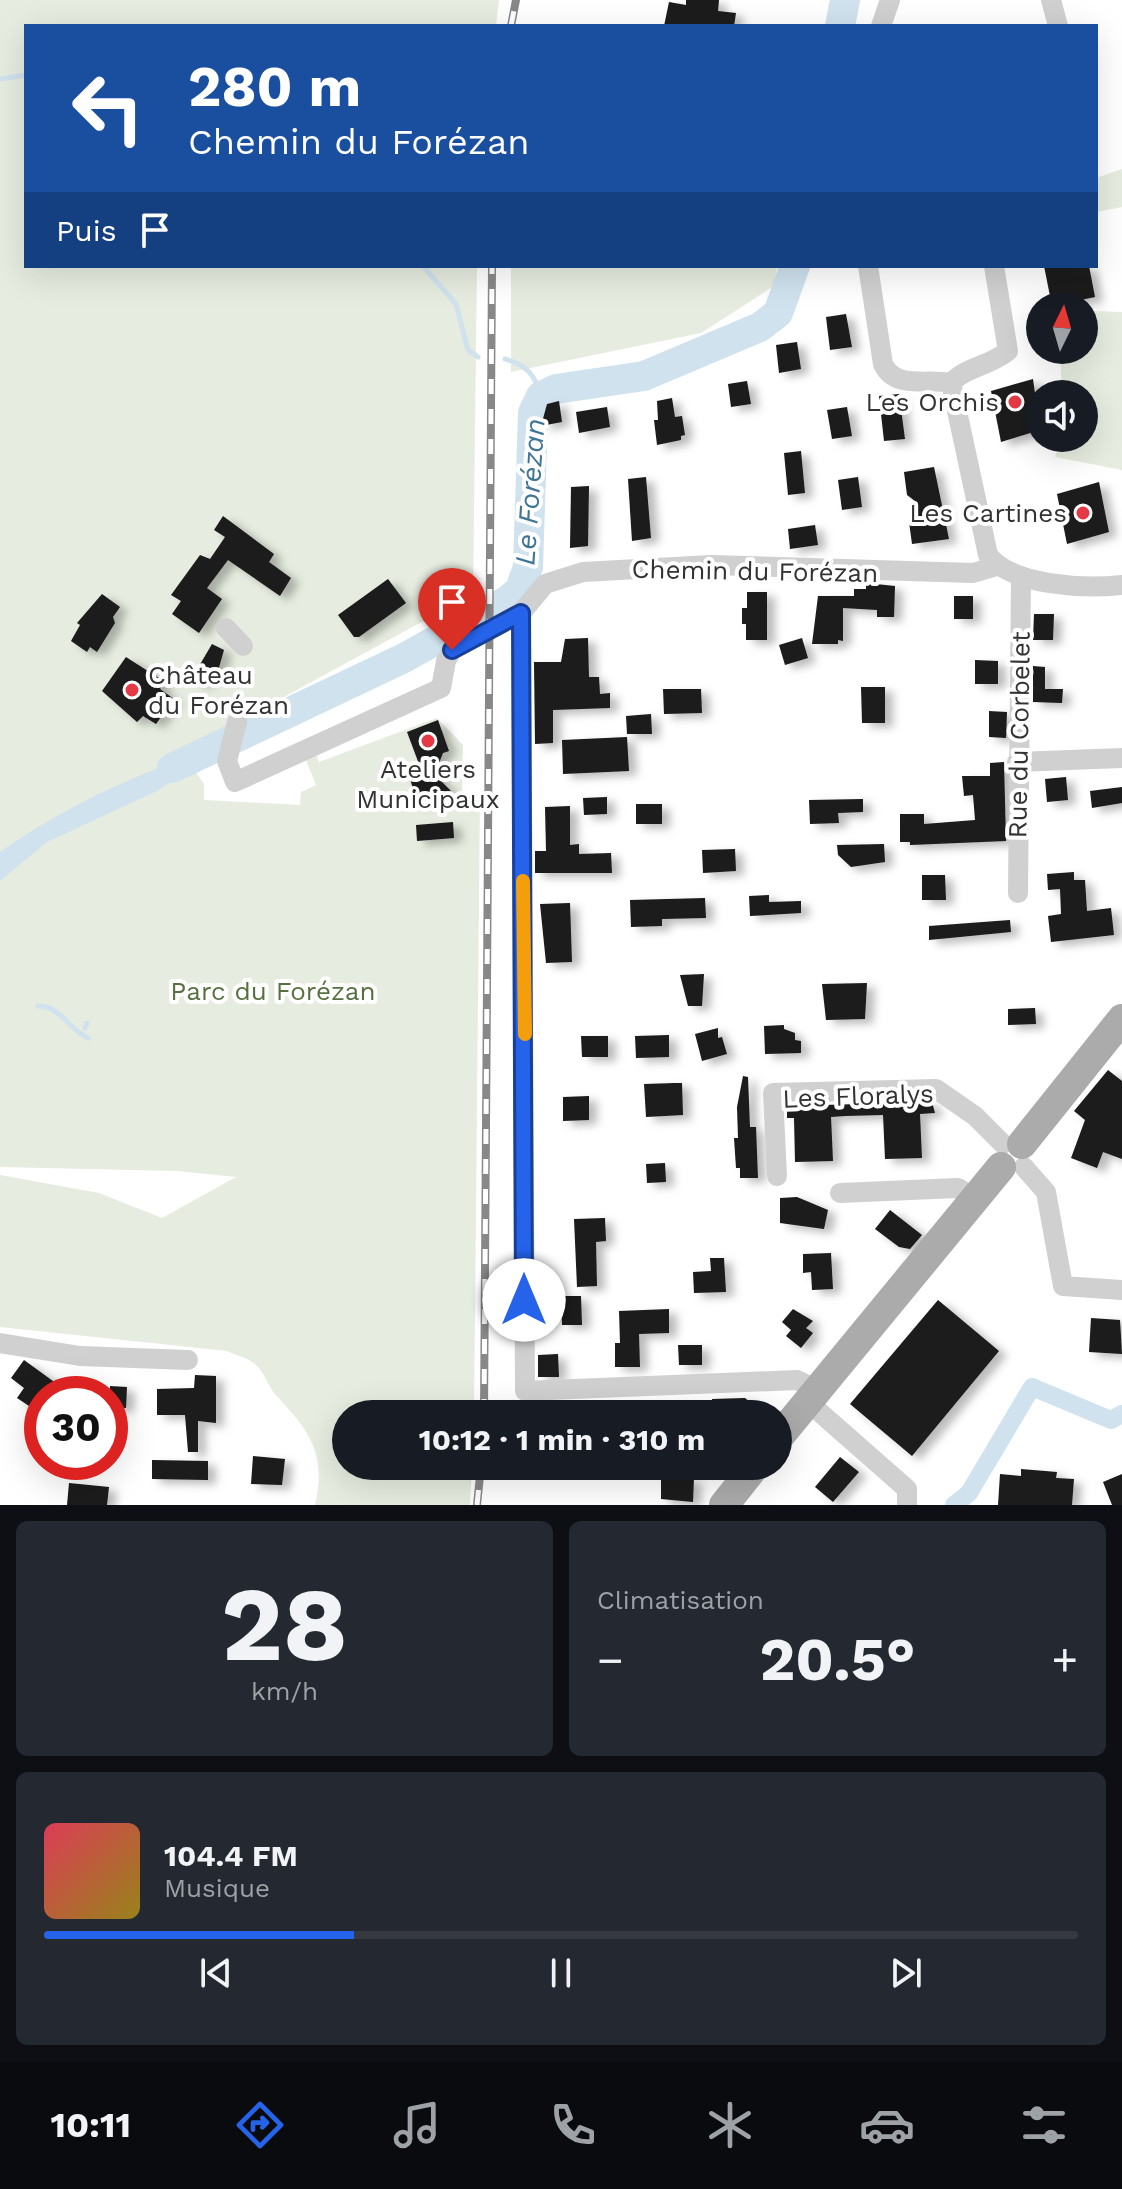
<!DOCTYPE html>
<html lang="fr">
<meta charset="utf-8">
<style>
:root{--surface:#171b24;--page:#242831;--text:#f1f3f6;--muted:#9ea1a6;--line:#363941;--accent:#2563eb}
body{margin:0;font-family:"Work Sans",sans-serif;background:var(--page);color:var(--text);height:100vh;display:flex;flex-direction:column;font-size:30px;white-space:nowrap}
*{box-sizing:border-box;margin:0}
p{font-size:26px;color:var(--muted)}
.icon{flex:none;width:44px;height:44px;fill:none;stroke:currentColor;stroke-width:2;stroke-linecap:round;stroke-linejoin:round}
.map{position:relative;height:1505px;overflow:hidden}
.sheet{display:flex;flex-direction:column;gap:16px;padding:16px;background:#0d0f14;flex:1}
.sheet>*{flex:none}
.hud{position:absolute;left:24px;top:24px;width:1074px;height:244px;border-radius:0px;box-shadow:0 8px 32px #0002;background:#1a4fa0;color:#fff;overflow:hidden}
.needle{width:52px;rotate:5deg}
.controls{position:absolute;left:1026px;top:292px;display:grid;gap:16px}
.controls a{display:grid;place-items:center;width:72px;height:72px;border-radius:50%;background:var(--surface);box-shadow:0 8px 32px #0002;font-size:40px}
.speed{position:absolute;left:24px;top:1376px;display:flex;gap:16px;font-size:40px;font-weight:700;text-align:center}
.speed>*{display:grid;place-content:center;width:104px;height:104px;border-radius:50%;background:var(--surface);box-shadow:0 8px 32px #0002;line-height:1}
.speed .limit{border:12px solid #d22;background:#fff;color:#111}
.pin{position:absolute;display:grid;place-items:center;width:68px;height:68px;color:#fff;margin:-82px -34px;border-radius:50% 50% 50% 0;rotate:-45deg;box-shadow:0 0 8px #0007}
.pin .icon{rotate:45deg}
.me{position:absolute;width:88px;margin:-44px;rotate:0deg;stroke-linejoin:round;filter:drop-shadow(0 0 6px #0008)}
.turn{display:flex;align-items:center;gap:28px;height:168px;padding:0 32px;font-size:36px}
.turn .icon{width:104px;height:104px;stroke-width:2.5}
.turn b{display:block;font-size:56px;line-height:68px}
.then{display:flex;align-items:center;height:76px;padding:0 32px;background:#0003;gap:16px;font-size:30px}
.big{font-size:60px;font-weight:700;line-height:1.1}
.sheet .widget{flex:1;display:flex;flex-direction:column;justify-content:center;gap:12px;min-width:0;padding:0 28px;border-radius:12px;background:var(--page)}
.sheet .dial{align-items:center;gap:0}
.dial b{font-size:104px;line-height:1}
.song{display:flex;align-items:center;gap:24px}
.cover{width:96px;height:96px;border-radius:12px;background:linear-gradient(135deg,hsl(350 70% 55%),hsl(50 70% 35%))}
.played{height:8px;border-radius:4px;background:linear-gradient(90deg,var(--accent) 30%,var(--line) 30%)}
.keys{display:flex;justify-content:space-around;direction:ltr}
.heat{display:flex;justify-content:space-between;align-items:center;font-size:44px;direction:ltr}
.sheet .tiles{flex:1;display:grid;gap:16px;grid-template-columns:1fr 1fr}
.widget:last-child{grid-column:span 2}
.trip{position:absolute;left:332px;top:1400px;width:460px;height:80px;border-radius:40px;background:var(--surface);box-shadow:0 8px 32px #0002;font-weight:700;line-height:80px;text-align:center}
.dock{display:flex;height:128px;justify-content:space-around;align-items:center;background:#090b0e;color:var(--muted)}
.dock .icon{width:56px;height:56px}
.dock .on{color:var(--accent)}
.dock b{font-size:36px;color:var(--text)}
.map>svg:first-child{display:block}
</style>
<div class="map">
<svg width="1122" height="1505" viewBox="0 0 1122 1505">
<defs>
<filter id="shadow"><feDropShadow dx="8" dy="4.5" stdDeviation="4" flood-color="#0004"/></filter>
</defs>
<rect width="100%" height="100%" fill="#fff"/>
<path fill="#e6ecdf" d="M 0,0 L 499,0 L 496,26 L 26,26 L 26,266 L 477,266 L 473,594 L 216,734 L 209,763 L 195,771 L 204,784 L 204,800 L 300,805 L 301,792 L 316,785 L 305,758 L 316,754 L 319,762 L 437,718 L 463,745 L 462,793 L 480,794 L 474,1414 L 346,1414 L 346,1466 L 472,1466 L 470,1505 L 315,1505 C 327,1454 310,1432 276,1395 C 268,1387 264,1371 255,1364 C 248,1358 235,1355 227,1351 L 0,1327 L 0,1175 L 99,1193 L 162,1218 L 236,1177 L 177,1171 L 0,1167 Z
M 1122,169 L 1122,207 L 1097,212 L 1096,178 Z
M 511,266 L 777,266 L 774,286 L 701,333 L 511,372 Z
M 1091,311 L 1122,312 L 1122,470 L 1055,457 L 1061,438 L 1084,438 L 1084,394 L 1062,394 L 1060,350 L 1084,350 L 1084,313 Z"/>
<path fill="#cfe2ee" d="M 205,745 L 210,758 L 155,792 L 47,842 L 0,881 L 0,852 C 50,817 104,789 161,767 L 163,769 Z"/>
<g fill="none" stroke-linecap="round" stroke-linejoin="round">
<path stroke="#cfe2ee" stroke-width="5" d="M 0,79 L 26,75
M 423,266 L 456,304 L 468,350 L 478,357
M 505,359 C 527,365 535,375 541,396
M 38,1006 C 61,1006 68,1029 88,1038
M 85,1028 L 87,1023"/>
<path stroke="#cfe2ee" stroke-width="18" d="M 954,1505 L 969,1493 L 1032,1387 L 1111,1420 L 1122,1414"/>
<path stroke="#cfe2ee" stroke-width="30" d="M 840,26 L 845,0
M 172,768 L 404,658 L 508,600 L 520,590 L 528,567 L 533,413 L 541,396 L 556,389 L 644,376 L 760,327 L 778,313 L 795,266"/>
</g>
<path fill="#1a1a1a" filter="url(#shadow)" d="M 686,0 L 719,0 L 718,11 L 736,13 L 734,26 L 664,26 L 669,2 L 686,5 Z
M 1044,266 L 1089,266 L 1095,297 L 1071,302 L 1071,306 L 1052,306 Z
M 846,314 L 852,347 L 830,350 L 826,317 Z
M 797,342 L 801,369 L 779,373 L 776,345 Z
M 1033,379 L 1040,430 L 1001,442 L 991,391 Z
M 747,381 L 751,404 L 731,407 L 728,384 Z
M 899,394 L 905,439 L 884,441 L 879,396 Z
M 672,398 L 675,417 L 682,416 L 685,435 L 681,436 L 681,440 L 657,445 L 654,420 L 658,420 L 657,401 Z
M 559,401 L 562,422 L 541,426 L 547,404 Z
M 607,407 L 610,427 L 579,433 L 576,412 Z
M 847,407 L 852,436 L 832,439 L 827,410 Z
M 801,451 L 805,493 L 788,495 L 784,453 Z
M 934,467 L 949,539 L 912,544 L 909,522 L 918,521 L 915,501 L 907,495 L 904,472 Z
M 646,477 L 651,538 L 632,541 L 628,479 Z
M 858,477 L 862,507 L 842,510 L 838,480 Z
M 1099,482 L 1109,532 L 1067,544 L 1057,494 Z
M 589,486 L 588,546 L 570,548 L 571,487 Z
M 223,516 L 274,554 L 269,562 L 291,578 L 280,596 L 228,560 L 207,588 L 222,599 L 199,633 L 172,614 L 181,601 L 171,595 L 200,555 L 210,559 L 225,537 L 214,530 Z
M 815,525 L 818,545 L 790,549 L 788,529 Z
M 388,579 L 406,603 L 359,637 L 354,637 L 338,615 Z
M 866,583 L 895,586 L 894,617 L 877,617 L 877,610 L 843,608 L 843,641 L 838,640 L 838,644 L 812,644 L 818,596 L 854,596 L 854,589 L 866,589 Z
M 747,592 L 767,592 L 767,640 L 746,640 L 746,624 L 742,624 L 742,608 L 747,608 Z
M 102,594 L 120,607 L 113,617 L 115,623 L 97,652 L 90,647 L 87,652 L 71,641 L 80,625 L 77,623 Z
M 954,596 L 973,596 L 973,619 L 954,619 Z
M 1034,614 L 1054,614 L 1053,640 L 1033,640 Z
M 588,638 L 589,677 L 599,677 L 600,694 L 610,693 L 610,708 L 553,710 L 553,743 L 535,744 L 534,662 L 561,662 L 565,639 Z
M 802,638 L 808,658 L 785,665 L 779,645 Z
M 212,644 L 224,650 L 218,671 L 213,669 L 202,685 L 192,678 Z
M 126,657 L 165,682 L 160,689 L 174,699 L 156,724 L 143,716 L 137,722 L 102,691 Z
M 975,660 L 998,661 L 998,684 L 975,684 Z
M 1033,666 L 1045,667 L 1045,689 L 1063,689 L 1062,703 L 1033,702 Z
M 861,687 L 885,687 L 885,723 L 862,723 Z
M 663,689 L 701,689 L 702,713 L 664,714 Z
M 989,711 L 1007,712 L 1006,738 L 989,737 Z
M 651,714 L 652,734 L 627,734 L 626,716 Z
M 438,720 L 449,751 L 443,753 L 439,763 L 443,773 L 434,774 L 451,791 L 417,803 L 409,775 L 402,775 L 419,764 L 407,732 Z
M 627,737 L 629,771 L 563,774 L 562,740 Z
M 1004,762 L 1006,841 L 910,845 L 910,842 L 900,842 L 900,814 L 924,814 L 924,824 L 975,820 L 973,795 L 964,796 L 962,776 L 990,776 L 990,763 Z
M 1066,777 L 1068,800 L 1047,802 L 1045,779 Z
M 1122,787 L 1122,803 L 1092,808 L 1090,791 Z
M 607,797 L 607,814 L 584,815 L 583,798 Z
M 863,799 L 863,812 L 838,813 L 839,823 L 810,824 L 809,800 Z
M 636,804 L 662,804 L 662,824 L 636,824 Z
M 570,806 L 570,845 L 579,844 L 579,854 L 611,853 L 612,873 L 535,873 L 535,851 L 546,851 L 545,807 Z
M 453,822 L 454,838 L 417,841 L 416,825 Z
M 884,844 L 885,862 L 851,867 L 838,855 L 837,845 Z
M 735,849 L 736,871 L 703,873 L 702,850 Z
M 1074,872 L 1074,880 L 1085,880 L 1087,911 L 1111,908 L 1114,935 L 1051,942 L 1048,916 L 1061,914 L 1060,889 L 1048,890 L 1047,874 Z
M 922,875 L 945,875 L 946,900 L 922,900 Z
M 769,895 L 769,902 L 801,901 L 801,913 L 750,916 L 749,896 Z
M 705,898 L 706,918 L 662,919 L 662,926 L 631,927 L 630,900 Z
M 570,903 L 572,962 L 546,963 L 540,904 Z
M 1010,920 L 1011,932 L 929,940 L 929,926 Z
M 704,974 L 702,1006 L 688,1006 L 680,975 Z
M 867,983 L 865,1019 L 826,1020 L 822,984 Z
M 1035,1008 L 1036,1024 L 1008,1025 L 1008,1009 Z
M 784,1025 L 784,1029 L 795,1033 L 795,1040 L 801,1041 L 801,1053 L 765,1054 L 764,1026 Z
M 718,1028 L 718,1038 L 722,1037 L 727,1054 L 702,1061 L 695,1034 Z
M 669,1035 L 669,1057 L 636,1058 L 635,1036 Z
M 581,1036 L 608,1036 L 608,1057 L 582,1057 Z
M 1108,1070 L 1122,1081 L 1122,1159 L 1103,1152 L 1097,1168 L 1071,1158 L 1085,1120 L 1074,1111 Z
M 743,1076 L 748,1077 L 750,1127 L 756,1127 L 758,1178 L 740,1178 L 740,1168 L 736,1168 L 734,1138 L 738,1138 L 737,1107 Z
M 675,1083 L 682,1083 L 683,1115 L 646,1117 L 644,1084 Z
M 589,1096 L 589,1120 L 563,1121 L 563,1097 Z
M 932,1102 L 935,1113 L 920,1114 L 922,1158 L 885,1159 L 883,1115 L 845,1116 L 831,1117 L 833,1161 L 795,1162 L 794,1118 L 787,1118 L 787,1106 Z
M 665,1163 L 666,1182 L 647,1183 L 646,1164 Z
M 797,1197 L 828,1210 L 824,1229 L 780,1223 L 780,1198 Z
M 890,1210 L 922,1235 L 910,1249 L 899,1247 L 875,1229 Z
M 605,1218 L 606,1241 L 596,1242 L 597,1286 L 577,1287 L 574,1219 Z
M 831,1253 L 833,1289 L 812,1290 L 811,1272 L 803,1273 L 803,1254 Z
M 710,1258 L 724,1258 L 726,1292 L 694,1293 L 693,1272 L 711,1271 Z
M 561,1296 L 581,1296 L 582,1325 L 562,1325 Z
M 938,1300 L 999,1351 L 912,1456 L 850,1404 Z
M 669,1309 L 669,1333 L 639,1334 L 640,1367 L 615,1367 L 615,1343 L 620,1343 L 619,1311 Z
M 793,1309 L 813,1321 L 806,1328 L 813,1333 L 801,1348 L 786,1336 L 791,1330 L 782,1322 Z
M 1091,1318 L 1120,1320 L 1122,1354 L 1089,1352 Z
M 678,1345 L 702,1345 L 702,1365 L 679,1365 Z
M 558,1354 L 559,1377 L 538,1377 L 538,1355 Z
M 24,1360 L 57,1384 L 49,1394 L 42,1394 L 42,1402 L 35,1410 L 17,1398 L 24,1388 L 11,1378 Z
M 195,1375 L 216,1376 L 216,1423 L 198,1421 L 198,1452 L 188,1452 L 185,1415 L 157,1415 L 157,1389 L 194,1388 Z
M 110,1386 L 127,1387 L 126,1408 L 110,1407 Z
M 745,1398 L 765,1414 L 712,1414 L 712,1399 Z
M 253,1456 L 285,1459 L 282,1485 L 251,1484 Z
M 840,1457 L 859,1472 L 833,1502 L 815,1487 Z
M 152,1460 L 208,1461 L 208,1480 L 152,1479 Z
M 1021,1469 L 1057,1472 L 1056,1478 L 1074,1479 L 1072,1505 L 998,1505 L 1000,1474 L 1021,1476 Z
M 1122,1474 L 1122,1505 L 1112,1505 L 1103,1482 Z
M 666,1478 L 694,1478 L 693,1502 L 661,1499 L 661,1479 Z
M 69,1483 L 109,1487 L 107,1505 L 67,1505 Z"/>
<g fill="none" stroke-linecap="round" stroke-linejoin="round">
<path stroke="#d0d0d0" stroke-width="20" d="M 1051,0 L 1058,26
M 881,26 L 890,0
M 868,266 L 883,364 C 895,390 927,378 951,383 L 988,555 C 1012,586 1085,589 1122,585
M 951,383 C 967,366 990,366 1008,351 L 994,266
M 521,613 L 525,1391 L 797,1380 L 817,1390
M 226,628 L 243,646
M 237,722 L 227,761 L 235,782 L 441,688 L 446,661 L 452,650 L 521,613 L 545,584 L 583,572 L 711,565 L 973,573 L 997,566
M 1017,762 L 1122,758
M 1018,893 L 1021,577
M 1024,1167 L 1046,1192 L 1063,1286 L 1122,1290
M 777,1176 L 773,1093 L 936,1089 L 975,1116 L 1003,1144
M 840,1193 L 958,1188 L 975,1199
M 0,1343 L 80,1356 L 188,1360
M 808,1402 L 907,1489 L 907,1505"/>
<path stroke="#ababab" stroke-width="30" d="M 1022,1144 L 1122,1019
M 778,1438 L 1001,1167
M 724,1505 L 755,1466"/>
<g stroke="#888" stroke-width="8">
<path id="rail" d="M 511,26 L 516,0
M 484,1414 L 492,266
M 477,1505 L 481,1466"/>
</g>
<use href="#rail" stroke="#fff" stroke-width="5" stroke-dasharray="15" stroke-linecap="butt"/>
</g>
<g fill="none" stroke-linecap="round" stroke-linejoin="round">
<g stroke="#184099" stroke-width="20">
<path id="route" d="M 452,650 L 521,613 L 524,1300"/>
</g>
<use href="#route" stroke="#2563eb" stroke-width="14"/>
<path stroke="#f59e0b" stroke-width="14" d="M 523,881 L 525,1034"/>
</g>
<g fill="#e63946" stroke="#fff" stroke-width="3">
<circle cx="1015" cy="402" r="8"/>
<circle cx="1083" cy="513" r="8"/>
<circle cx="132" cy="690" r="8"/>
<circle cx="428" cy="741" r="8"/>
</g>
<g text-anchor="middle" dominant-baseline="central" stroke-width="8" stroke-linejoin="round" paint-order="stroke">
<g font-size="26" fill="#333" stroke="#fff" text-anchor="end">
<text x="999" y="402">Les Orchis</text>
<text x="1067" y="513">Les Cartines</text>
<text x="148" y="675" text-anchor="start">Château<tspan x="148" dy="30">du Forézan</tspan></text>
<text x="428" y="769" text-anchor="middle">Ateliers<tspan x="428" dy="30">Municipaux</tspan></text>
</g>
<g font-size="26" fill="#333" stroke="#fff">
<text transform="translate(755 571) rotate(1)">Chemin du Forézan</text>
<text transform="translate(1019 735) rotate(-89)">Rue du Corbelet</text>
<text transform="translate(858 1096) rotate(-2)">Les Floralys</text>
</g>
<g font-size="26" fill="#56703f" stroke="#fff">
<text x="273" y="991">Parc du Forézan</text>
</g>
<g font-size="28" font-style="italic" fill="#3f7597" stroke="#fff">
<text transform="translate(530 492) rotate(-86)">Le Forézan</text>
</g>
</g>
</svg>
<div class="controls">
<a><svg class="needle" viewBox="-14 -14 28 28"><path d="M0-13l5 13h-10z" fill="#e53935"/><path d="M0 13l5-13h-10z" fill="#9ea1a6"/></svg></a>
<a><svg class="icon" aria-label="sound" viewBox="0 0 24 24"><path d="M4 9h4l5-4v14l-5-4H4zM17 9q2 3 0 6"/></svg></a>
</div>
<div class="speed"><div class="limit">30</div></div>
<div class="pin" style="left:452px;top:650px;background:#d93025"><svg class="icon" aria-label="arrive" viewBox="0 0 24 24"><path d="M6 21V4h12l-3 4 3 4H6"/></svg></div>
<svg class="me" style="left:524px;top:1300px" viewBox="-20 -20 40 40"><circle r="19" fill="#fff"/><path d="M0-13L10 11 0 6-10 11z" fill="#2563eb"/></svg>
<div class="trip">10:12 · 1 min · 310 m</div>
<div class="hud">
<div class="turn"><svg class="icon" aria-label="left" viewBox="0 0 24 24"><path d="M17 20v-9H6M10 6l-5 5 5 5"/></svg><div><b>280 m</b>Chemin du Forézan</div></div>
<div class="then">Puis<svg class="icon" aria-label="arrive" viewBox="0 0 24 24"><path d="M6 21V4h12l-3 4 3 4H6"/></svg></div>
</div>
</div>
<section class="sheet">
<div class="tiles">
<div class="widget dial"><b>28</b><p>km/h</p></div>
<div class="widget"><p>Climatisation</p>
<div class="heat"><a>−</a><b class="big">20.5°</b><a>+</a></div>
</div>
<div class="widget">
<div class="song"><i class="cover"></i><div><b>104.4 FM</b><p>Musique</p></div></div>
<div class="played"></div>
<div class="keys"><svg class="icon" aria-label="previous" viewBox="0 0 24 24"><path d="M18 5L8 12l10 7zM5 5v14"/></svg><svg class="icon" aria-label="pause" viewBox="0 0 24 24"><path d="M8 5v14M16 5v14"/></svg><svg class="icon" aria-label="next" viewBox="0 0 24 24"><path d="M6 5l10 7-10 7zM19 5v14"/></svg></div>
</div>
</div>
</section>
<nav class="dock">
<b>10:11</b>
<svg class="icon on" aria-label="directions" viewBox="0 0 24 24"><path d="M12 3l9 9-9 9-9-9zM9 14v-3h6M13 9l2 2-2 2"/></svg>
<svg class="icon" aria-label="music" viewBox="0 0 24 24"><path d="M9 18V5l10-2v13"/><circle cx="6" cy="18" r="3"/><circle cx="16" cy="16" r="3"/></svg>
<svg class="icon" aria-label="phone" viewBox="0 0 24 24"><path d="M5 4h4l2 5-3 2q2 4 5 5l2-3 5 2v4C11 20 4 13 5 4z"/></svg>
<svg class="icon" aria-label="climate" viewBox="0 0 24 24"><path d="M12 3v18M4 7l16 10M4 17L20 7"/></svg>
<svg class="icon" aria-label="car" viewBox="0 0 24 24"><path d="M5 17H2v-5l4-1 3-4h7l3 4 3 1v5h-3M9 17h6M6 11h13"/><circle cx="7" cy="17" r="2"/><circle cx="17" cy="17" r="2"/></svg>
<svg class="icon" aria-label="filters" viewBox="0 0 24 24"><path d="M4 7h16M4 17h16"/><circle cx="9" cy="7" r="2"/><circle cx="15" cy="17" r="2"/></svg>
</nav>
